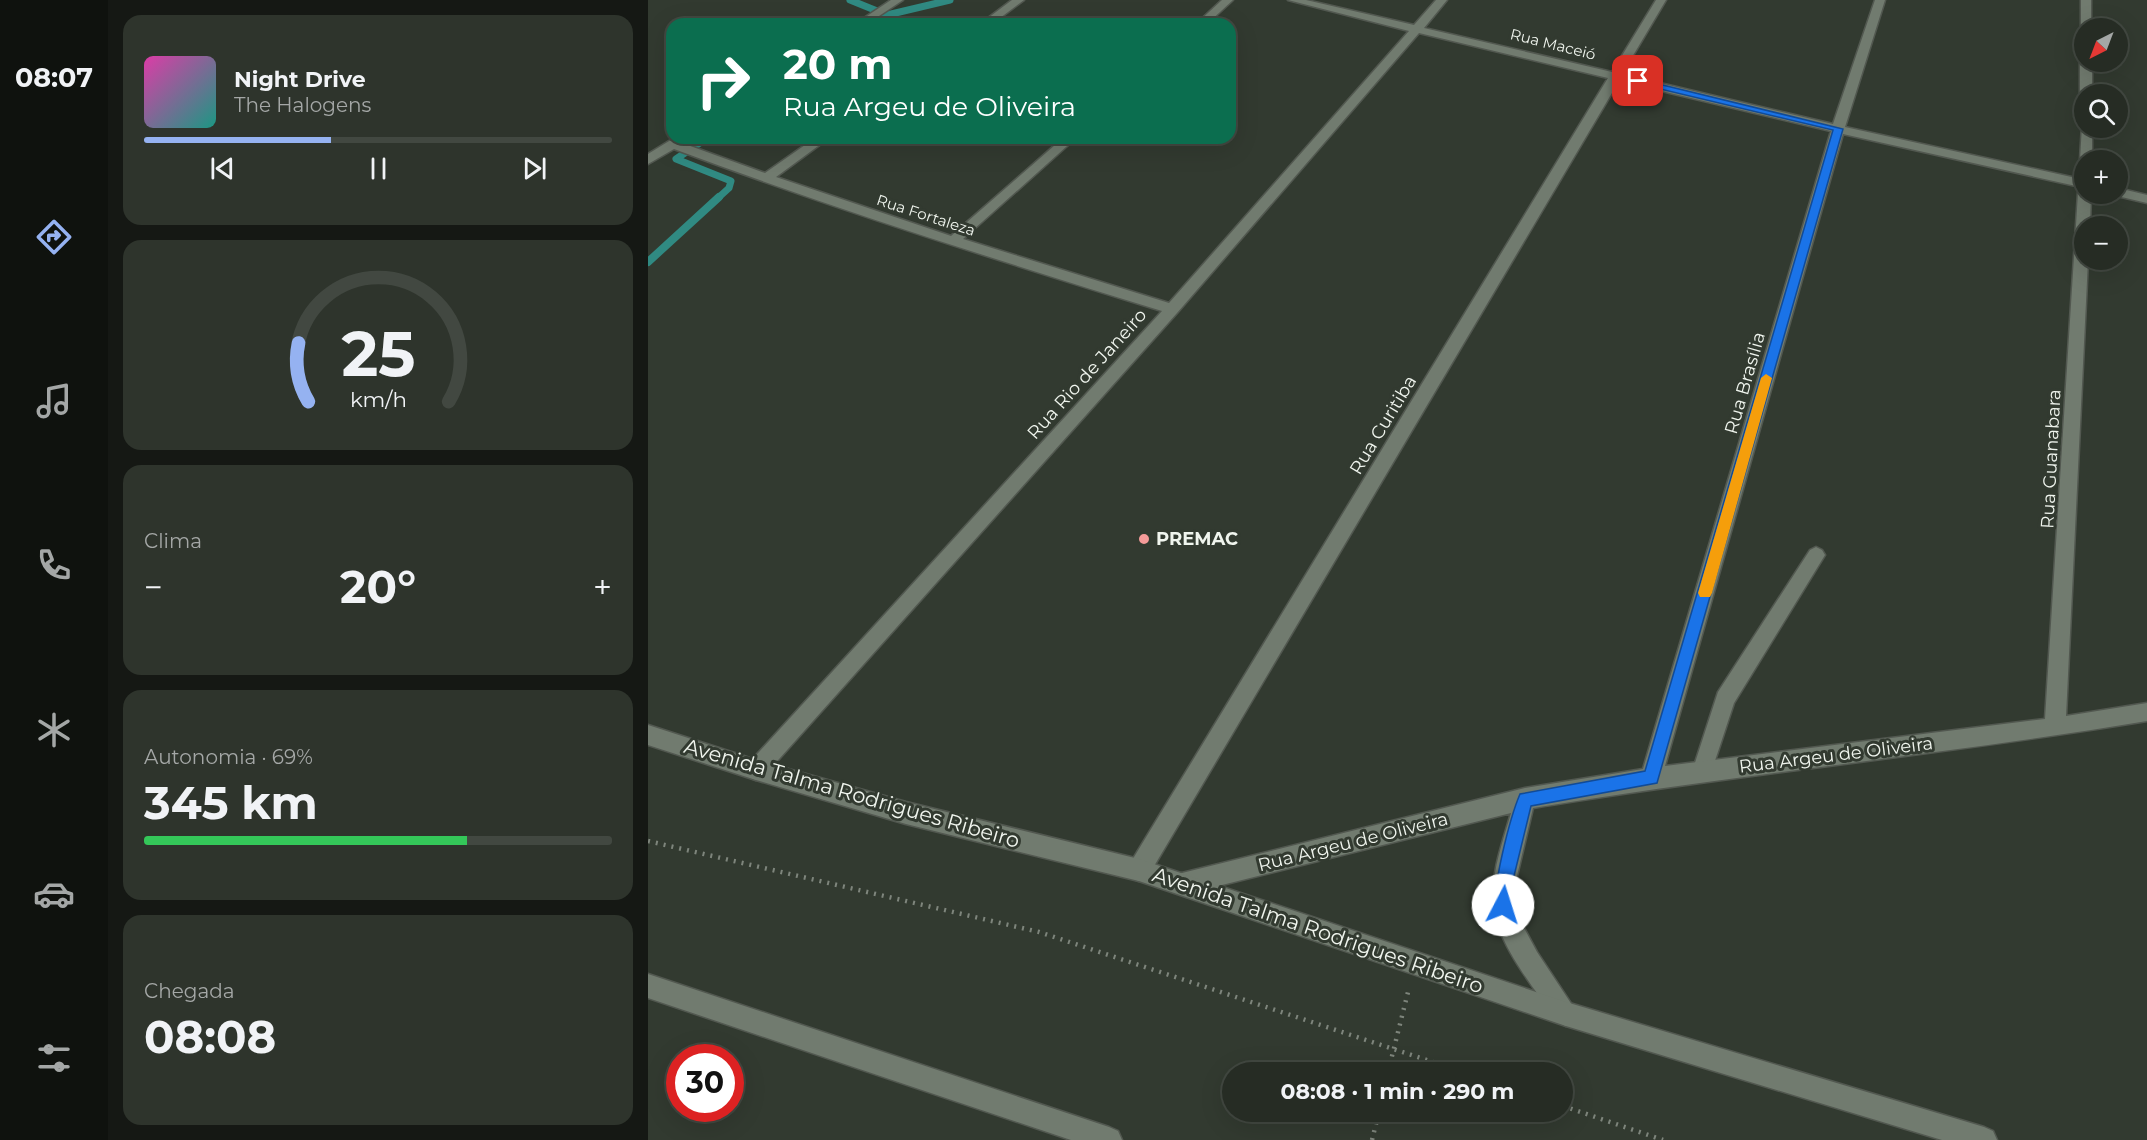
<!DOCTYPE html>
<html lang="pt">
<meta charset="utf-8">
<style>
:root{--surface:#262c24;--page:#2e342c;--text:#f1f3f6;--muted:#a4a7a6;--line:#424841;--accent:#95b2f1}
body{margin:0;font-family:Montserrat,sans-serif;background:var(--page);color:var(--text);height:100vh;display:flex;flex-direction:column;font-size:22px;white-space:nowrap}
*{box-sizing:border-box;margin:0}
p{font-size:20px;color:var(--muted)}
.icon{flex:none;width:33px;height:33px;fill:none;stroke:currentColor;stroke-width:2;stroke-linecap:round;stroke-linejoin:round}
.map{position:relative;flex:1;overflow:hidden}
.side{display:flex;flex-direction:column;gap:15px;padding:15px;background:#151814;width:540px}
.side>*{flex:none}
.guide{position:absolute;left:18px;top:18px;width:570px;height:126px;border-radius:18px;box-shadow:0 6px 24px #0002,0 0 0 2px var(--line);background:#0b6e4f;color:#fff;overflow:hidden}
.needle{width:39px;rotate:222deg}
.tools{position:absolute;left:1426px;top:18px;display:grid;gap:12px}
.tools a{display:grid;place-items:center;width:54px;height:54px;border-radius:50%;background:var(--surface);box-shadow:0 6px 24px #0002,0 0 0 2px var(--line);font-size:30px}
.speed{position:absolute;left:18px;top:1044px;display:flex;gap:12px;font-size:30px;font-weight:700;text-align:center}
.speed>*{display:grid;place-content:center;width:78px;height:78px;border-radius:50%;background:var(--surface);box-shadow:0 6px 24px #0002,0 0 0 2px var(--line);line-height:1}
.speed .limit{border:9px solid #d22;background:#fff;color:#111}
.pin{position:absolute;display:grid;place-items:center;width:51px;height:51px;color:#fff;margin:-26px;border-radius:12px;box-shadow:0 3px 9px #0006}
.me{position:absolute;width:66px;margin:-33px;rotate:5deg;stroke-linejoin:round;filter:drop-shadow(0 0 4px #0008)}
.turn{display:flex;align-items:center;gap:21px;height:126px;padding:0 18px;font-size:27px}
.turn .icon{width:78px;height:78px;stroke-width:2.5}
.turn b{display:block;font-size:42px;line-height:51px}
.big{font-size:45px;font-weight:700;line-height:1.1}
.side .tile{flex:1;display:flex;flex-direction:column;justify-content:center;gap:9px;min-width:0;padding:0 21px;border-radius:18px;background:var(--page)}
.side .dial{align-items:center;gap:0}
.dial svg{height:156px;overflow:visible;fill:none;stroke:var(--line);stroke-width:7;stroke-linecap:round;text-anchor:middle}
.dial text{fill:var(--text);stroke:none}
.song{display:flex;align-items:center;gap:18px}
.cover{width:72px;height:72px;border-radius:9px;background:linear-gradient(135deg,hsl(320 70% 55%),hsl(170 70% 35%))}
.played{height:6px;border-radius:3px;background:linear-gradient(90deg,var(--accent) 40%,var(--line) 40%)}
.keys{display:flex;justify-content:space-around;direction:ltr}
.heat{display:flex;justify-content:space-between;align-items:center;font-size:33px;direction:ltr}
.charge{height:9px;border-radius:4px;background:linear-gradient(90deg,#34c759 69%,var(--line) 0)}
.trip{position:absolute;left:574px;top:1062px;width:351px;height:60px;border-radius:30px;background:var(--surface);box-shadow:0 6px 24px #0002,0 0 0 2px var(--line);font-weight:700;line-height:60px;text-align:center}
main{display:flex;flex:1;min-height:0}
.tabs{display:flex;flex-direction:column;width:108px;justify-content:space-around;align-items:center;background:#0f120e;color:var(--muted)}
.tabs .icon{width:42px;height:42px}
.tabs .on{color:var(--accent)}
.tabs b{font-size:27px;color:var(--text)}
.map>svg:first-child{display:block}
</style>
<main>
<nav class="tabs">
<b>08:07</b>
<svg class="icon on" aria-label="directions" viewBox="0 0 24 24"><path d="M12 3l9 9-9 9-9-9zM9 14v-3h6M13 9l2 2-2 2"/></svg>
<svg class="icon" aria-label="music" viewBox="0 0 24 24"><path d="M9 18V5l10-2v13"/><circle cx="6" cy="18" r="3"/><circle cx="16" cy="16" r="3"/></svg>
<svg class="icon" aria-label="phone" viewBox="0 0 24 24"><path d="M5 4h4l2 5-3 2q2 4 5 5l2-3 5 2v4C11 20 4 13 5 4z"/></svg>
<svg class="icon" aria-label="climate" viewBox="0 0 24 24"><path d="M12 3v18M4 7l16 10M4 17L20 7"/></svg>
<svg class="icon" aria-label="car" viewBox="0 0 24 24"><path d="M5 17H2v-5l4-1 3-4h7l3 4 3 1v5h-3M9 17h6M6 11h13"/><circle cx="7" cy="17" r="2"/><circle cx="17" cy="17" r="2"/></svg>
<svg class="icon" aria-label="filters" viewBox="0 0 24 24"><path d="M4 7h16M4 17h16"/><circle cx="9" cy="7" r="2"/><circle cx="15" cy="17" r="2"/></svg>
</nav>
<section class="side">
<div class="tile">
<div class="song"><i class="cover"></i><div><b>Night Drive</b><p>The Halogens</p></div></div>
<div class="played"></div>
<div class="keys"><svg class="icon" aria-label="previous" viewBox="0 0 24 24"><path d="M18 5L8 12l10 7zM5 5v14"/></svg><svg class="icon" aria-label="pause" viewBox="0 0 24 24"><path d="M8 5v14M16 5v14"/></svg><svg class="icon" aria-label="next" viewBox="0 0 24 24"><path d="M6 5l10 7-10 7zM19 5v14"/></svg></div>
</div>
<div class="tile dial"><svg viewBox="0 0 100 80">
<path d="M14 69A42 42 0 1 1 86 69"/>
<path d="M14 69A42 42 0 0 1 9 39" stroke="#95b2f1"/>
<text x="50" y="56" font-size="32" font-weight="700">25</text>
<text x="50" y="72" font-size="11">km/h</text>
</svg></div>
<div class="tile"><p>Clima</p>
<div class="heat"><a>−</a><b class="big">20°</b><a>+</a></div>
</div>
<div class="tile"><p>Autonomia · 69%</p><b class="big">345 km</b><div class="charge"></div></div>
<div class="tile"><p>Chegada</p><b class="big">08:08</b></div>
</section>
<div class="map">
<svg width="1499" height="1140" viewBox="0 0 1499 1140">
<rect width="100%" height="100%" fill="#323a30"/>
<g fill="none" stroke-linecap="round" stroke-linejoin="round">
<path stroke="#308a82" stroke-width="7" d="M 202,0 L 239,15
M 229,24 L 239,15 L 302,0
M 59,138 L 28,159 L 83,181 L 81,188 L 70,198"/>
<path stroke="#308a82" stroke-width="8" d="M 0,262 L 71,197"/>
<g stroke="#525850" stroke-width="3">
<path id="lane" d="M 1168,547 L 1174,550 L 1177,555 L 1086,703 L 1061,779 L 1054,782 L 1047,779 L 1044,772 L 1070,692 L 1162,550 Z"/>
</g>
<g stroke="#525850" stroke-width="3">
<path id="street" d="M 243,0 L 255,0 L 219,24 L 207,24 Z
M 364,0 L 376,0 L 344,24 L 332,24 Z
M 574,0 L 585,0 L 559,24 L 548,24 Z
M 640,0 L 658,0 L 766,25 L 788,0 L 799,0 L 776,28 L 964,72 L 1008,0 L 1018,0 L 974,74 L 1185,124 L 1227,0 L 1237,0 L 1197,127 L 1437,180 L 1437,188 L 1195,134 L 1017,766 L 1397,719 L 1430,193 L 1437,189 L 1437,194 L 1443,194 L 1442,226 L 1437,226 L 1437,260 L 1440,260 L 1418,716 L 1499,703 L 1499,721 C 1295,755 1089,774 885,808 L 869,876 L 867,902 L 869,915 L 889,952 L 930,1014 L 926,1022 L 918,1026 L 910,1022 C 887,989 846,941 845,900 C 844,870 855,841 863,813 L 534,895 L 526,892 L 523,884 L 526,876 L 534,873 L 877,788 L 995,769 L 1183,131 L 971,81 L 499,878 L 491,881 L 483,878 L 480,870 L 483,862 L 960,78 L 771,33 L 529,313 L 115,777 L 108,780 L 101,777 L 98,770 L 101,763 L 514,311 C 349,260 187,209 26,149 L 0,164 L 0,154 L 26,138 L 40,138 L 34,143 L 117,173 L 167,138 L 181,138 L 128,177 L 303,236 L 415,138 L 428,138 L 315,239 L 521,303 L 761,31 Z
M 1433,0 L 1443,0 L 1443,28 L 1437,28 L 1437,31 L 1433,28 Z
M 1437,59 L 1437,62 L 1444,62 L 1444,94 L 1437,94 L 1437,97 L 1432,94 L 1432,62 Z
M 1434,125 L 1444,128 L 1444,160 L 1437,160 L 1437,164 L 1432,160 Z
M 1470,188 L 1499,195 L 1499,203 L 1465,195 L 1470,194 Z"/>
</g>
<g stroke="#525850" stroke-width="3">
<path id="secondary" d="M 0,725 L 108,760 L 258,802 L 491,859 L 918,1002 L 1336,1127 L 1345,1131 L 1349,1140 L 1294,1140 L 918,1026 L 491,881 L 258,824 L 108,780 L 0,745 Z
M 0,974 L 461,1127 L 470,1131 L 474,1140 L 423,1140 L 0,998 Z"/>
</g>
<path stroke="#7e857c" stroke-width="4.5" stroke-dasharray="2 6" stroke-linecap="butt" d="M 0,841 L 391,932 L 815,1072
M 740,1072 L 760,992
M 915,1106 L 1015,1140
M 724,1140 L 731,1112"/>
<use href="#lane" fill="#717b6f" fill-rule="evenodd"/>
<use href="#street" fill="#717b6f" fill-rule="evenodd"/>
<use href="#secondary" fill="#717b6f" fill-rule="evenodd"/>
</g>
<path fill="#1a73e8" stroke="#114b97" stroke-width="1.5" d="M 990,79 L 1195,129 L 1009,783 L 883,806 L 866,876 L 861,911 L 855,913 L 849,911 C 842,892 863,815 872,794 L 997,771 L 1185,130 L 987,83 L 987,80 Z"/>
<path fill="#f59e0b" d="M 1118,374 L 1124,378 L 1064,593 L 1062,597 L 1052,597 L 1050,593 L 1113,378 Z"/>
<circle fill="#f59b99" stroke="#323a30" stroke-width="2" cx="496" cy="539" r="6"/>
<g text-anchor="middle" dominant-baseline="central" stroke-width="6" stroke-linejoin="round" paint-order="stroke">
<g font-size="15" fill="#f0f5ee" stroke="#323a30">
<text transform="translate(905 44) rotate(14)">Rua Maceió</text>
<text transform="translate(278 215) rotate(18)">Rua Fortaleza</text>
</g>
<g font-size="18" fill="#f0f5ee" stroke="#323a30">
<text transform="translate(439 374) rotate(-48)">Rua Rio de Janeiro</text>
<text transform="translate(1097 383) rotate(-74)">Rua Brasília</text>
<text transform="translate(735 425) rotate(-59)">Rua Curitiba</text>
<text transform="translate(1403 459) rotate(-87)">Rua Guanabara</text>
<text transform="translate(1188 755) rotate(-7)">Rua Argeu de Oliveira</text>
<text transform="translate(705 842) rotate(-14)">Rua Argeu de Oliveira</text>
</g>
<g font-size="18" font-weight="bold" fill="#f0f5ee" stroke="#323a30" text-anchor="start">
<text x="508" y="539">PREMAC</text>
</g>
<g font-size="21" fill="#f0f5ee" stroke="#323a30">
<text transform="translate(204 793) rotate(16)">Avenida Talma Rodrigues Ribeiro</text>
<text transform="translate(670 930) rotate(19)">Avenida Talma Rodrigues Ribeiro</text>
</g>
</g>
</svg>
<div class="tools">
<a><svg class="needle" viewBox="-14 -14 28 28"><path d="M0-13l5 13h-10z" fill="#e53935"/><path d="M0 13l5-13h-10z" fill="#a4a7a6"/></svg></a>
<a><svg class="icon" aria-label="search" viewBox="0 0 24 24"><circle cx="10" cy="10" r="6"/><path d="M15 15l6 6"/></svg></a>
<a>+</a>
<a>−</a>
</div>
<div class="speed"><div class="limit">30</div></div>
<div class="pin" style="left:990px;top:81px;background:#d93025"><svg class="icon" aria-label="arrive" viewBox="0 0 24 24"><path d="M6 21V4h12l-3 4 3 4H6"/></svg></div>
<svg class="me" style="left:855px;top:905px" viewBox="-20 -20 40 40"><circle r="19" fill="#fff"/><path d="M0-13L10 11 0 6-10 11z" fill="#1a73e8"/></svg>
<div class="trip">08:08 · 1 min · 290 m</div>
<div class="guide">
<div class="turn"><svg class="icon" aria-label="right" viewBox="0 0 24 24"><path d="M7 20v-9h11M14 6l5 5-5 5"/></svg><div><b>20 m</b>Rua Argeu de Oliveira</div></div>
</div>
</div>
</main>
